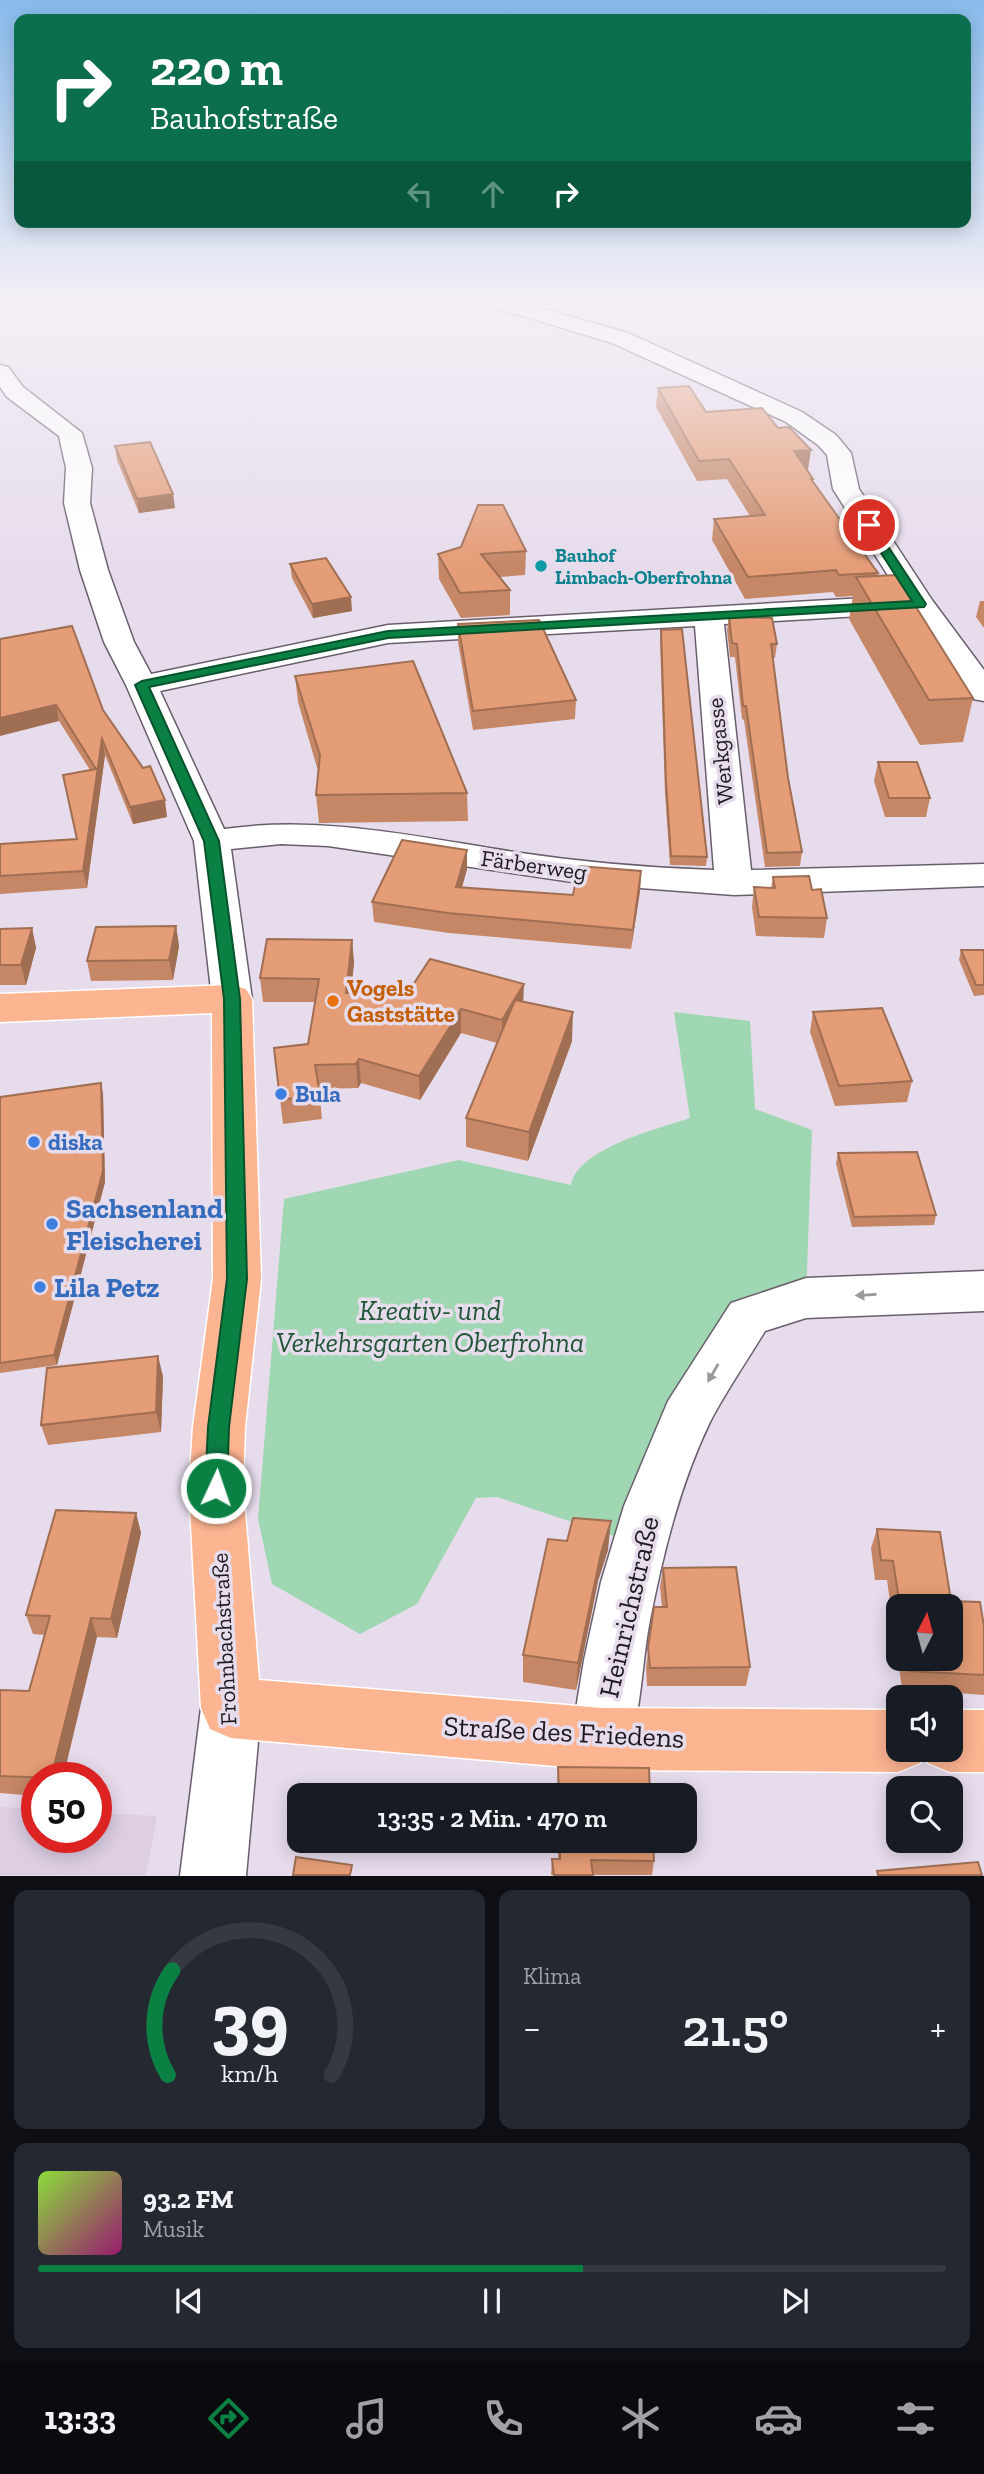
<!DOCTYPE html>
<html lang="de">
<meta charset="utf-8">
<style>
:root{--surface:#171b24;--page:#242831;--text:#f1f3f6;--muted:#9ea1a6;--line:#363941;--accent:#0b8043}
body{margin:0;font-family:"Zilla Slab",serif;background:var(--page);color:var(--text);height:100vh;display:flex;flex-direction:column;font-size:26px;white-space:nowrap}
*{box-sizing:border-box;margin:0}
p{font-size:23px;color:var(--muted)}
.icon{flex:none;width:38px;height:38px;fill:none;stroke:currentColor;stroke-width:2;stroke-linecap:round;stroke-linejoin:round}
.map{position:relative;height:1876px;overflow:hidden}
.drawer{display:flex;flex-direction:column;gap:14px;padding:14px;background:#0d0f14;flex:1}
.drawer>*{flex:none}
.banner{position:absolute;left:14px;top:14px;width:957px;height:214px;border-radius:14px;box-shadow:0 4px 18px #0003;background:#0b6e4f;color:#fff;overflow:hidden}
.needle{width:46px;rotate:6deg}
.tools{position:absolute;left:886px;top:1594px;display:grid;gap:14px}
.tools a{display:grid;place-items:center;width:77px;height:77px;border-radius:14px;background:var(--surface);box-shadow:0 4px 18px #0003;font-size:35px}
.speed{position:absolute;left:21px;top:1762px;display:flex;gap:14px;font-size:35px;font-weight:700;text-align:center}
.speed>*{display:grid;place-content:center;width:91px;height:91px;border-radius:50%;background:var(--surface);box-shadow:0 4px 18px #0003;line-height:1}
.speed .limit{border:10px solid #d22;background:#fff;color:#111}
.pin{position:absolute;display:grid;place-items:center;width:60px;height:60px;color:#fff;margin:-30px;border:4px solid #fff;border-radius:50%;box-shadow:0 2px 7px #0007}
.me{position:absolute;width:77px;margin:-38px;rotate:3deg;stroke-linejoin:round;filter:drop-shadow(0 0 5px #0008)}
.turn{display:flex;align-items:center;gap:24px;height:147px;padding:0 21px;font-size:32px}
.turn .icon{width:91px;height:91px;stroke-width:2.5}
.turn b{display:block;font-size:49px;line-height:60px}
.lanes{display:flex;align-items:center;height:66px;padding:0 21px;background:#0003;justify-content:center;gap:35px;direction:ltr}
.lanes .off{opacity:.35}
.big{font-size:52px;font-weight:600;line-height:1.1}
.drawer .tile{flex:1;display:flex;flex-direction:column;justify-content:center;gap:10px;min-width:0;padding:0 24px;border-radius:14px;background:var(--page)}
.drawer .dial{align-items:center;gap:0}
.dial svg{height:182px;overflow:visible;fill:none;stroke:var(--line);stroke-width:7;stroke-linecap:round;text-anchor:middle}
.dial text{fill:var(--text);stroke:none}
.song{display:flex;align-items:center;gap:21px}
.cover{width:84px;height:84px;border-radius:10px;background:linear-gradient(135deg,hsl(90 70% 55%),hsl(320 70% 35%))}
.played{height:7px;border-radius:4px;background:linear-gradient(90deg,var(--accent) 60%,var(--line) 60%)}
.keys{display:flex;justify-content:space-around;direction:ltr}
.heat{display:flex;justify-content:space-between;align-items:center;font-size:38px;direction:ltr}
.drawer .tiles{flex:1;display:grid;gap:14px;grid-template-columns:1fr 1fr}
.tile:last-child{grid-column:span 2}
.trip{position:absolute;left:287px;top:1783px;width:410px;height:70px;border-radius:14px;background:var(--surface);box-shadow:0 4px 18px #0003;font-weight:600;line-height:70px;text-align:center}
.menu{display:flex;height:112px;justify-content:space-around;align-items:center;background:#090b0e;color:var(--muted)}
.menu .icon{width:49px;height:49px}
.menu .selected{color:var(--accent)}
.menu b{font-size:32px;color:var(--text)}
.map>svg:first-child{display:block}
</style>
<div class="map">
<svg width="984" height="1876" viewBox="0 0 984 1876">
<rect width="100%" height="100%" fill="#e7dcec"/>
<path fill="#ddcee4" d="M 0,1807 L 37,1809 L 37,1838 L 96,1838 L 96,1813 L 157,1816 L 146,1875 L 0,1875 Z"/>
<path fill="#9ed7b1" d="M 674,1012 L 750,1021 L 755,1109 L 812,1130 L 806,1298 L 748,1317 L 638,1544 L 497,1497 L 476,1498 L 417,1604 L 360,1634 L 272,1584 L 258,1519 L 284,1199 L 459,1160 L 571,1185 C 578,1148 658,1129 690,1118 Z"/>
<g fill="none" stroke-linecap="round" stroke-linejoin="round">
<g stroke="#685e6c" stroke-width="3">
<path id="minor" d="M 487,302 L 519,302 L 628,333 L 802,412 L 836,435 L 851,453 L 859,489 L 932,600 L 984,670 L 984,701 L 973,699 L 912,613 L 724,624 L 751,870 L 984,864 L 984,886 L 734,895 L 586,884 L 328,846 L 281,844 L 231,849 L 252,999 L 246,1009 L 232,1013 L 218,1009 L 212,999 L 194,841 L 126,685 L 104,642 L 80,570 L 64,503 L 66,468 L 59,436 L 7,397 L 0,387 L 0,365 L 8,367 L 23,387 L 82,433 L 92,468 L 90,503 L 108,570 L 134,642 L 151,674 L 388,625 L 901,596 L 833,489 L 827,455 L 818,445 L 786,422 L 612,343 L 490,306 ZM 695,626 L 714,870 C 647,868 580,862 514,852 C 417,837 322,815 224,829 L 160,691 L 388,643 Z
M 984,1271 L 984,1311 L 806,1318 L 765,1331 C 747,1361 726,1391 710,1422 C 680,1484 663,1554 650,1620 C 641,1666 642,1717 624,1761 L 602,1770 L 580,1761 L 571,1739 L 584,1660 L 601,1582 L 624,1506 L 668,1401 L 731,1303 L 806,1278 Z
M 231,1678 L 252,1687 L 261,1708 L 246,1876 L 180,1876 L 201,1708 L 210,1687 Z"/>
</g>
<g stroke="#fff" stroke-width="3">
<path id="major" d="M 232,985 L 246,989 L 252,999 L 261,1279 L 245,1427 L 243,1488 L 259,1680 L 602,1708 L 898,1710 L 898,1750 L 950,1750 L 950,1710 L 984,1710 L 984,1772 L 950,1772 L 928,1763 L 924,1752 L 920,1763 L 898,1772 L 602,1770 L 231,1738 L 210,1729 L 201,1708 L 189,1488 L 193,1427 L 213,1279 L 212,1013 L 0,1022 L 0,994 Z"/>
</g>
<use href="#minor" fill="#fff" fill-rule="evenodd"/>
<use href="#major" fill="#fdb491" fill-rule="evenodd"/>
</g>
<path fill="#c58766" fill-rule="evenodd" d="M 658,388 L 706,412 L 808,470 L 813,479 L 813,482 L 878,573 L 877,576 L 973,698 L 963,742 L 920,745 L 849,619 L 853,596 L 836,597 L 833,592 L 745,599 L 712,540 L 714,519 L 750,516 L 727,479 L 697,481 L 656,407 Z
M 115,446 L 175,508 L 139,513 L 117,460 Z
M 526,551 L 525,575 L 500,577 L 510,590 L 510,615 L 461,618 L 439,579 L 438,554 Z
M 290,564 L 352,611 L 313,618 L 292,578 Z
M 980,601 L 984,601 L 984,628 L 976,617 Z
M 729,617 L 777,644 L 775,658 L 773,658 L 788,778 L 802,852 L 800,866 L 765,867 L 744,720 L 742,719 L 735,657 L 730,657 L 727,630 Z
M 458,624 L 576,700 L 575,719 L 473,730 L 458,642 Z
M 661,630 L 707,857 L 706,866 L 670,865 L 665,793 L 660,640 Z
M 0,639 L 103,710 L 167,817 L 133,824 L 105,755 L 87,888 L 0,894 L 0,844 L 77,839 L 90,770 L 59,721 Z
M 295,676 L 467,793 L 468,821 L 319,823 L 316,795 L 318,771 L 298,702 Z
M 878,762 L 930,798 L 926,817 L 885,817 L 874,781 Z
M 467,869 L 462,888 L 573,895 L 641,871 L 640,891 L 631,949 L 449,933 L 374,922 L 372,902 Z
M 773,877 L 812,890 L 827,918 L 824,938 L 756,936 L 752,907 L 754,887 L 771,888 Z
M 176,926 L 179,946 L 173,980 L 91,981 L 87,961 Z
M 32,928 L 36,948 L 26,985 L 0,985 L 0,929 Z
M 352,940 L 354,963 L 351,993 L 523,1002 L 572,1041 L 528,1161 L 466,1147 L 466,1118 L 497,1043 L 461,1033 L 420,1100 L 361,1083 L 358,1088 L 319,1089 L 322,1119 L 283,1124 L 274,1048 L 308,1044 L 315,1002 L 263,1002 L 260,978 Z
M 961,950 L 984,950 L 984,995 L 974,996 L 959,960 Z
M 813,1012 L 912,1081 L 907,1102 L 835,1106 L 810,1032 Z
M 103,1093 L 105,1182 L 57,1365 L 0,1373 L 0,1097 Z
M 838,1153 L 936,1215 L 934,1225 L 852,1227 L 836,1164 Z
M 163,1376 L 161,1432 L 48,1445 L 41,1425 Z
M 136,1513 L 141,1533 L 117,1638 L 97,1637 L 37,1778 L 37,1796 L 0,1793 L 0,1690 L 29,1691 L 45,1635 L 33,1634 L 26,1615 Z
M 877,1529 L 951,1601 L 984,1626 L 984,1695 L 902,1689 L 887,1580 L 875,1580 L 871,1548 ZM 898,1606 L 950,1606 L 950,1659 L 898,1659 Z
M 608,1550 L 598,1581 L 576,1690 L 523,1682 L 523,1655 Z
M 663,1568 L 750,1667 L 746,1686 L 647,1686 L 646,1667 L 654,1607 L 662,1607 L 660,1587 Z
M 558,1767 L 650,1796 L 557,1796 Z
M 558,1841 L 653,1841 L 654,1861 L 652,1875 L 551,1875 L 552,1859 L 558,1859 Z"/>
<path fill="#a06e53" d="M 811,450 L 808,470 L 791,471 L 794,451 Z
M 173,494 L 175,508 L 139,513 L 137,499 Z
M 351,597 L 352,611 L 313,618 L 312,604 Z
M 56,705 L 59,721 L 0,736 L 0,718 Z
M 102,739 L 105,755 L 87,888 L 83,871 Z
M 165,800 L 167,817 L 133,824 L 130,807 Z
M 467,850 L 467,869 L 456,907 L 456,887 Z
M 641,871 L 640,891 L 631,949 L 633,930 Z
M 176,926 L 179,946 L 173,980 L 169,960 Z
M 32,928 L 36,948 L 26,985 L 21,965 Z
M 352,940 L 354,963 L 348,1016 L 346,993 Z
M 524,984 L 523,1008 L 502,1044 L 502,1020 Z
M 461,1009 L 461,1033 L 420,1100 L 419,1076 Z
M 573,1012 L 572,1041 L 528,1161 L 529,1132 Z
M 359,1059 L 361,1083 L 358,1088 L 356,1064 Z
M 101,1083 L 103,1093 L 105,1182 L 57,1365 L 54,1355 Z
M 158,1356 L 163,1376 L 161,1432 L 156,1412 Z
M 136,1513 L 141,1533 L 117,1638 L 111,1619 Z
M 611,1521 L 608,1550 L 598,1581 L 576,1690 L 578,1663 L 601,1553 Z
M 91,1618 L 97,1637 L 63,1778 L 51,1778 Z"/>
<path fill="#e59d77" stroke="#a06e53" stroke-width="2" d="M 689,386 L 706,412 L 762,408 L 778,428 L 789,427 L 811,450 L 794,451 L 813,479 L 811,479 L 878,573 L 839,575 L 836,570 L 748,577 L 714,519 L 765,515 L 729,459 L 699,461 L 658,388 Z
M 150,442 L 173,494 L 137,499 L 115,446 Z
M 478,505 L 503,505 L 526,551 L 481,554 L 510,590 L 460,593 L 438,554 L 461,547 Z
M 326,558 L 351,597 L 312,604 L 290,564 Z
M 896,575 L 973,698 L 929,700 L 856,577 Z
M 729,617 L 772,618 L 777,644 L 771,644 L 788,778 L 802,852 L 767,853 L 746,706 L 743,706 L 737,644 L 732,643 Z
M 539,620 L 576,700 L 473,711 L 458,624 Z
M 72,626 L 103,710 L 143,768 L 150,766 L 165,800 L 130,807 L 102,739 L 83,871 L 0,876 L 0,844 L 77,839 L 63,775 L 96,769 L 56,705 L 0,718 L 0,639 Z
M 682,629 L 707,857 L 671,856 L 666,783 L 661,630 Z
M 413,661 L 467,793 L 316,795 L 320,755 L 295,676 Z
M 878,762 L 917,762 L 930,798 L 889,798 Z
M 402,840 L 467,850 L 456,887 L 573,895 L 579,866 L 641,871 L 633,930 L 448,913 L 372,902 Z
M 809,876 L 812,890 L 821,889 L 827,918 L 759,917 L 754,887 L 775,888 L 773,877 Z
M 176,926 L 169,960 L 87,961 L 96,927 Z
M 32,928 L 21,965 L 0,965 L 0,929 Z
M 267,939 L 352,940 L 346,993 L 407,994 L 430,959 L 524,984 L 502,1020 L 461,1009 L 419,1076 L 359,1059 L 356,1064 L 315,1065 L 320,1095 L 280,1100 L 274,1048 L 308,1044 L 319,979 L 260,978 Z
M 961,950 L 984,950 L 984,985 L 976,985 Z
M 515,1000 L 573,1012 L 529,1132 L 466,1118 Z
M 882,1008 L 912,1081 L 839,1086 L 813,1012 Z
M 101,1083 L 103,1171 L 54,1355 L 0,1363 L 0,1097 Z
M 917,1152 L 936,1215 L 854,1217 L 838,1153 Z
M 158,1356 L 156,1412 L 41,1425 L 47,1368 Z
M 56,1510 L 136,1513 L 111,1619 L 91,1618 L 51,1778 L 0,1776 L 0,1690 L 29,1691 L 50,1616 L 26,1615 Z
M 573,1518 L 611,1521 L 601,1553 L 578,1663 L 523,1655 L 548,1539 L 567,1541 Z
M 877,1529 L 940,1532 L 951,1601 L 980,1602 L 984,1626 L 984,1675 L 908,1671 L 907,1659 L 950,1659 L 950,1606 L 900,1606 L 893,1561 L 881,1560 Z
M 736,1567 L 750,1667 L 650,1668 L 648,1648 L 654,1607 L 667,1607 L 663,1568 Z
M 558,1767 L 649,1768 L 650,1796 L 559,1796 Z
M 560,1841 L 653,1841 L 654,1861 L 591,1860 L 593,1875 L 554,1875 L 552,1859 L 560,1859 Z
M 296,1857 L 352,1865 L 350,1875 L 293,1875 Z
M 978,1862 L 982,1875 L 878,1875 L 877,1871 Z"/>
<defs><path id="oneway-solid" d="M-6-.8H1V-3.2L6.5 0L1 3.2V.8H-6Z" transform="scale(1.75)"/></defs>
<g fill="#9a989a">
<use href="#oneway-solid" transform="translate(866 1295) rotate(177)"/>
<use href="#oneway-solid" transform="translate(713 1373) rotate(120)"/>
</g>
<linearGradient id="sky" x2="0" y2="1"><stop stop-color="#88bbec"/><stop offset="0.53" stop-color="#f4eff6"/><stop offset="1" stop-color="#f4eff6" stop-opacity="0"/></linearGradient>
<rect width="984" height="565" fill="url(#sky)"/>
<path fill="#0b8043" stroke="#07532c" stroke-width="2" d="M 865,522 L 872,522 L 926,604 L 924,607 L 388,638 L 149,687 L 219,841 L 240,999 L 247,1279 L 229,1427 L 227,1488 L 224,1495 L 216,1498 L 208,1495 L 205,1488 L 208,1427 L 227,1279 L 224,999 L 204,841 L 135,685 L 142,681 L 388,631 L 912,601 L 863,525 Z"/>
<circle fill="#0f9aa8" stroke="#e7dcec" stroke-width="2.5" cx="541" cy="566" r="7"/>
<circle fill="#e8710a" stroke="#e7dcec" stroke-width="2.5" cx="333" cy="1001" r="7"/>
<g fill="#3f7fe0" stroke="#e7dcec" stroke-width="2.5">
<circle cx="281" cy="1094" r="7"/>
<circle cx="34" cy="1142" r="7"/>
<circle cx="52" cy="1224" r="7"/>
<circle cx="40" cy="1287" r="7"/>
</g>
<g text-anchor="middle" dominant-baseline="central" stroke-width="7" stroke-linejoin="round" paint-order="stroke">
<g font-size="19" font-weight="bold" fill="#0d838f" stroke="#e7dcec" text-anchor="start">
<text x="555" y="555">Bauhof<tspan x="555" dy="22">Limbach-Oberfrohna</tspan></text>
</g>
<g font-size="23" fill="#1e1a1f" stroke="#e7dcec">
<text transform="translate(720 751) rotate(-96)">Werkgasse</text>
<text transform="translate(534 865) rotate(8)">Färberweg</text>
<text transform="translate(224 1639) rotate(-93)">Frohnbachstraße</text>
</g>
<g font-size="23" font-weight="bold" fill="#c56008" stroke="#e7dcec" text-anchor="start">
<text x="347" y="988">Vogels<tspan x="347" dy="26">Gaststätte</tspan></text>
</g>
<g font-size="23" font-weight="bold" fill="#366cbe" stroke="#e7dcec" text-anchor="start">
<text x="295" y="1094">Bula</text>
<text x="48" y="1142">diska</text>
</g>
<g font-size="28" font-weight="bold" fill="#366cbe" stroke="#e7dcec" text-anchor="start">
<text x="66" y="1208">Sachsenland<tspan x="66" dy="32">Fleischerei</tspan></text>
<text x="54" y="1287">Lila Petz</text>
</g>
<g font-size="28" font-style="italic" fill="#205637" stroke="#e7dcec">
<text x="430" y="1310">Kreativ- und<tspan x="430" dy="32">Verkehrsgarten Oberfrohna</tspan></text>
</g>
<g font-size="28" fill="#1e1a1f" stroke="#e7dcec">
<text transform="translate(629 1607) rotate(-77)">Heinrichstraße</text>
<text transform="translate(564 1732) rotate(3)">Straße des Friedens</text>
</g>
</g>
</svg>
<div class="tools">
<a><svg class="needle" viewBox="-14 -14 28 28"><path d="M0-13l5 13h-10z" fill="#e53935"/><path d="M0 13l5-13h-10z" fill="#9ea1a6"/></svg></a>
<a><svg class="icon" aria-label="sound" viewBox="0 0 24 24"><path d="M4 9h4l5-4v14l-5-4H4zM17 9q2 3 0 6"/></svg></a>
<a><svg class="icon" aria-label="search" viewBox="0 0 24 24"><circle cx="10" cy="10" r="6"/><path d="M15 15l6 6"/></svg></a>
</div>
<div class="speed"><div class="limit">50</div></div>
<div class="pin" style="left:869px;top:525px;background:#d93025"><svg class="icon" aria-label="arrive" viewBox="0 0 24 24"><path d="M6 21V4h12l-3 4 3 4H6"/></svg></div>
<svg class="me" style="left:216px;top:1488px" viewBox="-20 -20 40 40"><circle r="17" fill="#0b8043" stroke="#fff" stroke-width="3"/><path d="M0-11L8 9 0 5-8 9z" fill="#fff"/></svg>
<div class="trip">13:35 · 2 Min. · 470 m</div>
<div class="banner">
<div class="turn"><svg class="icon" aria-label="right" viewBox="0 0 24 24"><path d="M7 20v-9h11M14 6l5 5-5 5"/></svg><div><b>220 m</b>Bauhofstraße</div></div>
<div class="lanes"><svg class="icon off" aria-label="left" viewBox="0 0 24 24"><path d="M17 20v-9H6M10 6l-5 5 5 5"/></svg><svg class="icon off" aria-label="ahead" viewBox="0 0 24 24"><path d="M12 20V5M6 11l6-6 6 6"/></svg><svg class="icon" aria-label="right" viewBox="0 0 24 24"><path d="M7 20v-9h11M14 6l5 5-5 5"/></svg></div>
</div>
</div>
<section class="drawer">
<div class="tiles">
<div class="tile dial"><svg viewBox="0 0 100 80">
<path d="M14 69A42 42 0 1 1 86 69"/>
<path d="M14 69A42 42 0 0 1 16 23" stroke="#0b8043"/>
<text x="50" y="56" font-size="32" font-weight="700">39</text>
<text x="50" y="72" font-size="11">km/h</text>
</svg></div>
<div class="tile"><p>Klima</p>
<div class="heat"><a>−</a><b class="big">21.5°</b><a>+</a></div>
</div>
<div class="tile">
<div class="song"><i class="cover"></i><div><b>93.2 FM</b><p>Musik</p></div></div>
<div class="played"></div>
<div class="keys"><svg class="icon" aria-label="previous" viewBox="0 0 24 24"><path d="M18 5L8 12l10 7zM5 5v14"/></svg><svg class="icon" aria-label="pause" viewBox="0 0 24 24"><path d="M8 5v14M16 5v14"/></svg><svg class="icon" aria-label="next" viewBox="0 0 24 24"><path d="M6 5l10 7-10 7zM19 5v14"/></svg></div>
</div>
</div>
</section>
<nav class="menu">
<b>13:33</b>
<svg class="icon selected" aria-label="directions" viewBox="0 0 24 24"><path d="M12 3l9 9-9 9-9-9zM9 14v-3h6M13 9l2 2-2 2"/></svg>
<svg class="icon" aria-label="music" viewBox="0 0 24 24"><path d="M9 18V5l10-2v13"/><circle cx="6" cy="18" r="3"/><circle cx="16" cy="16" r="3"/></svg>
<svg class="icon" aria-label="phone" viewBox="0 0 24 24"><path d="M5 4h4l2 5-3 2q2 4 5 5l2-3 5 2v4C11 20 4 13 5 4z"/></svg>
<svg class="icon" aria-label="climate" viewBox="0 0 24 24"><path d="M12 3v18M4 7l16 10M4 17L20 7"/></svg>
<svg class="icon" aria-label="car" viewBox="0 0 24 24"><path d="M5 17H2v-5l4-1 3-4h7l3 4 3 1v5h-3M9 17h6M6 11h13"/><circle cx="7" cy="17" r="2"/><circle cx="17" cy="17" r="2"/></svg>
<svg class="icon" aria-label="filters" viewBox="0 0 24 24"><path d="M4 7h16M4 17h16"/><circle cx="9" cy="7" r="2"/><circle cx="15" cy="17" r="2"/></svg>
</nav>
